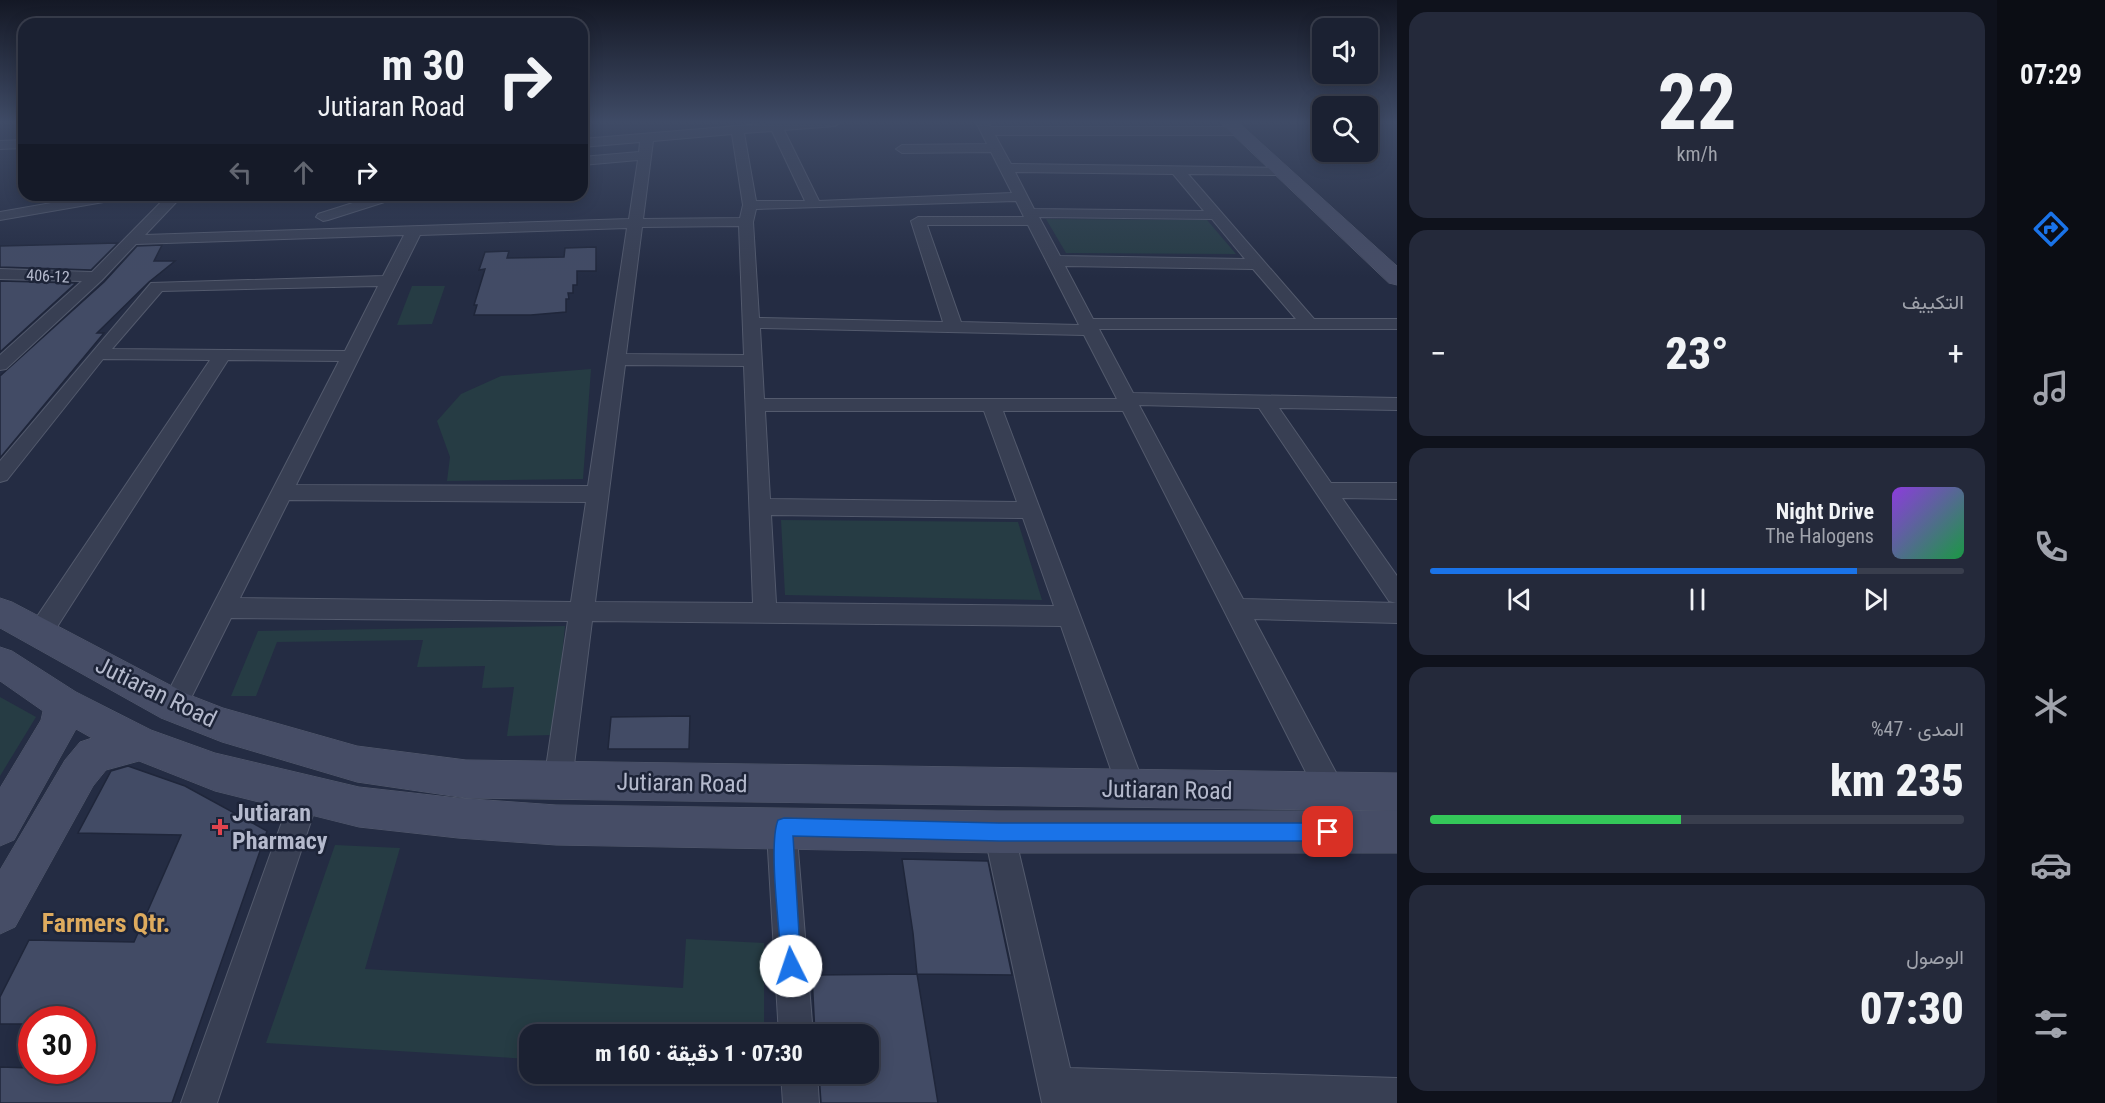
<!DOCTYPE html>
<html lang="ar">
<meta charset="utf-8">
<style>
:root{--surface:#1b2132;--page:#24293a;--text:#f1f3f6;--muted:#a0a3ac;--line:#393e4d;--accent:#1a73e8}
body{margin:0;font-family:"Roboto Condensed",Vazirmatn,sans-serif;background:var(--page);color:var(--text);direction:rtl;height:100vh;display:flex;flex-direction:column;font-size:22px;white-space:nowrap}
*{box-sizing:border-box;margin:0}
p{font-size:20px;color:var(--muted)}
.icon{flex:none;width:33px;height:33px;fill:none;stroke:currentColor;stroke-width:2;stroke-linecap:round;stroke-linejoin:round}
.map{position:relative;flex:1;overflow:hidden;direction:ltr}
.details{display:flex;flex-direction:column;gap:12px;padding:12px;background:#0f121c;width:600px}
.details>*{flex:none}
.banner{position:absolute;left:18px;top:18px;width:570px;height:183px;border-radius:18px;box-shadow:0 3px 15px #0003,0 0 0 2px var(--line);direction:rtl;background:#1b2132;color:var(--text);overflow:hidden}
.fabs{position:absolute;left:1312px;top:18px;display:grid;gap:12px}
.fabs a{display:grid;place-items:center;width:66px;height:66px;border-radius:12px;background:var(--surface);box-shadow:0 3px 15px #0003,0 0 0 2px var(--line);font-size:30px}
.speed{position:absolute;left:18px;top:1006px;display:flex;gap:12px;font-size:30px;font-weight:700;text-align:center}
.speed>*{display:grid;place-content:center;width:78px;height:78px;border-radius:50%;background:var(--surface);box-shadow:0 3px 15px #0003,0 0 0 2px var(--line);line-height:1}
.speed .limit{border:9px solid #d22;background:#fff;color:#111}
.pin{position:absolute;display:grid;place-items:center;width:51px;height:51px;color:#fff;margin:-26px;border-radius:12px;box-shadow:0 3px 9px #0006}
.me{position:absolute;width:66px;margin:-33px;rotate:356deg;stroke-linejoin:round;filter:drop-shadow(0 0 4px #0008)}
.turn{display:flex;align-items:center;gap:21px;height:126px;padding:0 24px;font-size:27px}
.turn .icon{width:78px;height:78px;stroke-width:2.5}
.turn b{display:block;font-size:42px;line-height:51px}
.lanes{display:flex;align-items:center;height:57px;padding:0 24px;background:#0003;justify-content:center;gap:30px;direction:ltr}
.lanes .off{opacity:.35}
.big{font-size:45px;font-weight:800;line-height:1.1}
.details .widget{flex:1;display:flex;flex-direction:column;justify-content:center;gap:9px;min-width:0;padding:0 21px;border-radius:18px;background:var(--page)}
.details .dial{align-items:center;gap:0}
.dial b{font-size:78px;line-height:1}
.song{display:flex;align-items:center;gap:18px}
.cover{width:72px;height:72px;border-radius:9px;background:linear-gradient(135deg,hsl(270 70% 55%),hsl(140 70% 35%))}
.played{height:6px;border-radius:3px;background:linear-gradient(90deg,var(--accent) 80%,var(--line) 80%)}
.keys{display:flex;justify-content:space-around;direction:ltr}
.heat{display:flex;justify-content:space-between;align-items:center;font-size:33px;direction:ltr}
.charge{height:9px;border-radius:4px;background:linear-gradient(90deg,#34c759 47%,var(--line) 0)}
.trip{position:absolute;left:519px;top:1024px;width:360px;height:60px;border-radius:18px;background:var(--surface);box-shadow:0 3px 15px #0003,0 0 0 2px var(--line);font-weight:800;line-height:60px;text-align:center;direction:rtl}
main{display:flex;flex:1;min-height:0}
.dock{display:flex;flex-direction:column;width:108px;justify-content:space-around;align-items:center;background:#0b0d14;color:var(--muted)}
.dock .icon{width:42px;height:42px}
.dock .selected{color:var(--accent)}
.dock b{font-size:27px;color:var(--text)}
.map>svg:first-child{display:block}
</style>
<main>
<nav class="dock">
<b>07:29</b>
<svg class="icon selected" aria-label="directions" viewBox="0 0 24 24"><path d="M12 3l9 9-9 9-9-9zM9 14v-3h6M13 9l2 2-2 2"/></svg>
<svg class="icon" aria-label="music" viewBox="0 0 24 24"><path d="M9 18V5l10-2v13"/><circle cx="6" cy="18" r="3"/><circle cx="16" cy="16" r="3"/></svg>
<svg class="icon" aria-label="phone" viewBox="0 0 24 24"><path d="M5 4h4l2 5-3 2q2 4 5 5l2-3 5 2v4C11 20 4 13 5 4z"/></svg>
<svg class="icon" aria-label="climate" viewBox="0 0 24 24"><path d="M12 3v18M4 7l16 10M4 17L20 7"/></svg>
<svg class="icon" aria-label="car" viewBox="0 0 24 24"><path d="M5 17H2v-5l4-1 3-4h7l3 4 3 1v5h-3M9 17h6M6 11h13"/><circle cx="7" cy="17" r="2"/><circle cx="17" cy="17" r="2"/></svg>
<svg class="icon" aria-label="filters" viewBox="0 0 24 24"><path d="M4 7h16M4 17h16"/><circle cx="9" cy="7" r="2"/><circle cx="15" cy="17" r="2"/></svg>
</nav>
<section class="details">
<div class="widget dial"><b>22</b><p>km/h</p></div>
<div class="widget"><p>التكييف</p>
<div class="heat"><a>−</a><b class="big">23°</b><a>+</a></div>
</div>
<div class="widget">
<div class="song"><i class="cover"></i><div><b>Night Drive</b><p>The Halogens</p></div></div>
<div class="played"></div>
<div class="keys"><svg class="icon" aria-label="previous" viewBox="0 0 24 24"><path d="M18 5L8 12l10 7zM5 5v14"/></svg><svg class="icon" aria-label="pause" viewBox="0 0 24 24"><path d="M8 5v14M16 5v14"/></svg><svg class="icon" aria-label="next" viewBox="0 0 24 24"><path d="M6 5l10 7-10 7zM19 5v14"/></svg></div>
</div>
<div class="widget"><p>المدى · 47%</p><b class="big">235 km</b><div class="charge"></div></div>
<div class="widget"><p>الوصول</p><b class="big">07:30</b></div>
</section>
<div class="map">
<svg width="1397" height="1103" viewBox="0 0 1397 1103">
<rect width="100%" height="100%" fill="#242c43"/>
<path fill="#263c44" d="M 1046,219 L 1207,220 L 1236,254 L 1066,253 Z
M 412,286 L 445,286 L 432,324 L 397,325 Z
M 591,369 L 583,479 L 447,481 L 450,457 L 437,421 L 461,394 L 501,376 Z
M 781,520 L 1018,522 L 1042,600 L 785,595 Z
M 565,626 L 554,735 L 507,736 L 514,687 L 482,688 L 485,666 L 417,667 L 423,640 L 277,642 L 256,696 L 231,696 L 258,631 Z
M 0,697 L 36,717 L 0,776 Z
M 335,845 L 400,848 L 365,969 L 683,988 L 686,939 L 764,943 L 764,1035 L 530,1035 L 529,1059 L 266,1043 Z"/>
<path fill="#424b65" stroke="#1f263a" stroke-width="1.5" d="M 118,243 L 91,270 L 0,267 L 0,246 Z
M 162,245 L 154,261 L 175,261 L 149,282 L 97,333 L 104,333 L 0,458 L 0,376 L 104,282 L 137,246 Z
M 596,247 L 596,271 L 577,271 L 577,285 L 573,285 L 573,293 L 568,293 L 569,299 L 566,299 L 566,312 L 531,315 L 474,315 L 477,305 L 474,305 L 485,269 L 479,270 L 485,252 L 509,251 L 507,258 L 564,257 L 565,248 Z
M 0,281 L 76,283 L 0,352 Z
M 690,716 L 689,749 L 608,749 L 611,717 Z
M 128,766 L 185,786 L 267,831 L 172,1103 L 0,1103 L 0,1067 L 32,1068 L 32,1071 L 82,1071 L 82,1059 L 90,1043 L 87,1025 L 82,1025 L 82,1020 L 32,1020 L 32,1024 L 0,1024 L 0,997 L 29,940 L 134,942 L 181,835 L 78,833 L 111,771 Z
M 902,859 L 988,861 L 1012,975 L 917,974 L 913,933 Z
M 917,974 L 938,1103 L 821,1103 L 819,1074 L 868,1074 L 868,1035 L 815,1035 L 812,975 Z"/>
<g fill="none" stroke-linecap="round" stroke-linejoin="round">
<g stroke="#535a6d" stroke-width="2">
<path id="street" d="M 786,122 L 841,122 L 835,126 L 784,130 L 819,201 L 1012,193 L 991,152 L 902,153 L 896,149 L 902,145 L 987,144 L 976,122 L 988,122 L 991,127 L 1237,127 L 1243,131 L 1237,135 L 995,135 L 1011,164 L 1286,168 L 1288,171 L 1281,175 L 1188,174 L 1314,319 L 1397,319 L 1397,329 L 1099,329 L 1133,393 L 1397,398 L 1397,410 L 1279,408 L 1331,483 L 1397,483 L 1397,499 L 1342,498 L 1397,576 L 1397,623 L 1254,619 L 1341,782 L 1345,792 L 1341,802 L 1331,806 L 1321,802 L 1123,411 L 1003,411 L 1146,790 L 1142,800 L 1132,804 L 1122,800 L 1118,790 L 1061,626 L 592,621 L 572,781 L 568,791 L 558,794 L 548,791 L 544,781 L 568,621 L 231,618 L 183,714 L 174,718 L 165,714 L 161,706 L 165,698 L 339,361 L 228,360 L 48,641 L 39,644 L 30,641 L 27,634 L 30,627 L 210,360 L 103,359 L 7,480 L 0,482 L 0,461 L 151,283 L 383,276 L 404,235 L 136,244 L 102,280 L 6,369 L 0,370 L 0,355 L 82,281 L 0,279 L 0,269 L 92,272 L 168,195 L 183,195 L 145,235 L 629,219 L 638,160 L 582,165 L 582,157 L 639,152 L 640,142 L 582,147 L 582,139 ZM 772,131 L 805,201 L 756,201 L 744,133 ZM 732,134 L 743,205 L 740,218 L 643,219 L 653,141 ZM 1015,172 L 1173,174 L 1204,211 L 1034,209 ZM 1016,201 L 1024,217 L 918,217 L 911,221 L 943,322 L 759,318 L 753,222 L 756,209 ZM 1039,217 L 1212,219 L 1245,259 L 1060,256 ZM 927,225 L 1028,225 L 1079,325 L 961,322 ZM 739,226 L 744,355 L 626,354 L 642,227 ZM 627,228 L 588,486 L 296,485 L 420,235 ZM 1065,266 L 1253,269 L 1296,319 L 1093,319 ZM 378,286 L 345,351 L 112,349 L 162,291 ZM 760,328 L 1084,335 L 1117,399 L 764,399 ZM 625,365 L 744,366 L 753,603 L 595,602 ZM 1139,405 L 1259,408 L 1389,601 L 1396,603 L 1243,599 ZM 765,411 L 984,411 L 1017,502 L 770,499 ZM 289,500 L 586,502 L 571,602 L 240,598 ZM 771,515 L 1023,518 L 1054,606 L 776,603 Z
M 24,140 L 24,148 L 0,149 L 0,141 Z
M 97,195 L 128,195 L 121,199 L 0,220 L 0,212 Z
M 378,195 L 399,195 L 397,198 L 328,220 L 323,221 L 316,217 L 318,214 Z
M 306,780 L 316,784 L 320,794 L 217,1103 L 181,1103 L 292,794 L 296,784 Z
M 784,812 L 794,817 L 799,827 L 798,850 L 813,1035 L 779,1035 L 768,850 L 769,827 L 774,817 Z
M 999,817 L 1009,822 L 1014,832 L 1070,1068 L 1397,1078 L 1397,1103 L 1042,1103 L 984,832 L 989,822 Z
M 781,1074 L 817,1074 L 819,1103 L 783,1103 Z"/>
</g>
<g stroke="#535a6d" stroke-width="1">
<path id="secondary" d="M 1220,122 L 1238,122 L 1397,266 L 1397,285 L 1389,283 Z
M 0,598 L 12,602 L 187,694 L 223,708 L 357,746 L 466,760 L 1397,773 L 1397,811 L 466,798 L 357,782 L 222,742 L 161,718 L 0,628 Z
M 0,647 L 12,651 L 76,692 L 151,730 L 215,753 L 359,787 L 458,798 L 556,805 L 999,811 L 1397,811 L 1397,853 L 999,853 L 556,845 L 458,838 L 359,827 L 215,791 L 139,761 L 106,770 L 93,786 L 15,927 L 0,934 L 0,870 L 65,760 L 80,742 L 92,738 L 76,729 L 14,840 L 0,846 L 0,788 L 41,720 L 43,711 L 0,681 Z"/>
</g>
<use href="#street" fill="#383f53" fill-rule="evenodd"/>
<use href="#secondary" fill="#464d66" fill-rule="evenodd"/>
</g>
<linearGradient id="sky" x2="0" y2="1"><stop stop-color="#141825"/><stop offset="0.44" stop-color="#3f4b66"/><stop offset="1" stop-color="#3f4b66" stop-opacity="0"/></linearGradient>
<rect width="1397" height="277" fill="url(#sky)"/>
<path fill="#1a73e8" stroke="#114b97" stroke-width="1.5" d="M 784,818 L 999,823 L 1328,823 L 1334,826 L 1337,832 L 1334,839 L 1328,841 L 999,841 L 793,836 L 801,966 L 798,973 L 791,976 L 784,973 L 782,966 C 780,935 768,845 778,820 Z"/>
<path fill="#e0444e" stroke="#1d2438" stroke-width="2" d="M217 818h6v6h6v6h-6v6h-6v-6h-6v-6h6z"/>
<g text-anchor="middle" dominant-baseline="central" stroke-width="5" stroke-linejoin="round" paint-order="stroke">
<g font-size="16" fill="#b5bacd" stroke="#1d2438">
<text transform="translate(48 276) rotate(3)">406-12</text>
</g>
<g font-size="24" fill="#b5bacd" stroke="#1d2438">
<text transform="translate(156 692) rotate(26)">Jutiaran Road</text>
<text transform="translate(682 783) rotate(1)">Jutiaran Road</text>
<text transform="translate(1167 790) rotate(1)">Jutiaran Road</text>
</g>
<g font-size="24" font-weight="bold" fill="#b5bacd" stroke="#1d2438" text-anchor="start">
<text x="232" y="813">Jutiaran<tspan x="232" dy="28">Pharmacy</tspan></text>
</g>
<g font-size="26" font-weight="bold" fill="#deab5e" stroke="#1d2438">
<text x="106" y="923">Farmers Qtr.</text>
</g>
</g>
</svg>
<div class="fabs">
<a><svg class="icon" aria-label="sound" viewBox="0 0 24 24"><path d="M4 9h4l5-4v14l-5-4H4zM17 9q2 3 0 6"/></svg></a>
<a><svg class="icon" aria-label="search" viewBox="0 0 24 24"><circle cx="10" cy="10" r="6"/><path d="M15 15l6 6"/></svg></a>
</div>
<div class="speed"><div class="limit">30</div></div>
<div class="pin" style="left:1328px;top:832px;background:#d93025"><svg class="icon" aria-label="arrive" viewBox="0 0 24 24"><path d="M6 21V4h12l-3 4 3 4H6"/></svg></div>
<svg class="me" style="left:791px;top:966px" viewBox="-20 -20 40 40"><circle r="19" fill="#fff"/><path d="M0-13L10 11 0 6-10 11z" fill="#1a73e8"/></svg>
<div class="trip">07:30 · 1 دقيقة · 160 m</div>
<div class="banner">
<div class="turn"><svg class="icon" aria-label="right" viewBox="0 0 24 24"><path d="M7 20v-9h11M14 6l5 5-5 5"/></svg><div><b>30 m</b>Jutiaran Road</div></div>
<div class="lanes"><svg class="icon off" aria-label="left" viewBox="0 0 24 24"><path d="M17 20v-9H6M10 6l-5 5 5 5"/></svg><svg class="icon off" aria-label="ahead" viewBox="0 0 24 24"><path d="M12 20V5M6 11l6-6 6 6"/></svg><svg class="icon" aria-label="right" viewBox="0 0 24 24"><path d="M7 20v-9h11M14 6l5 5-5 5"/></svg></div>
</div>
</div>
</main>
